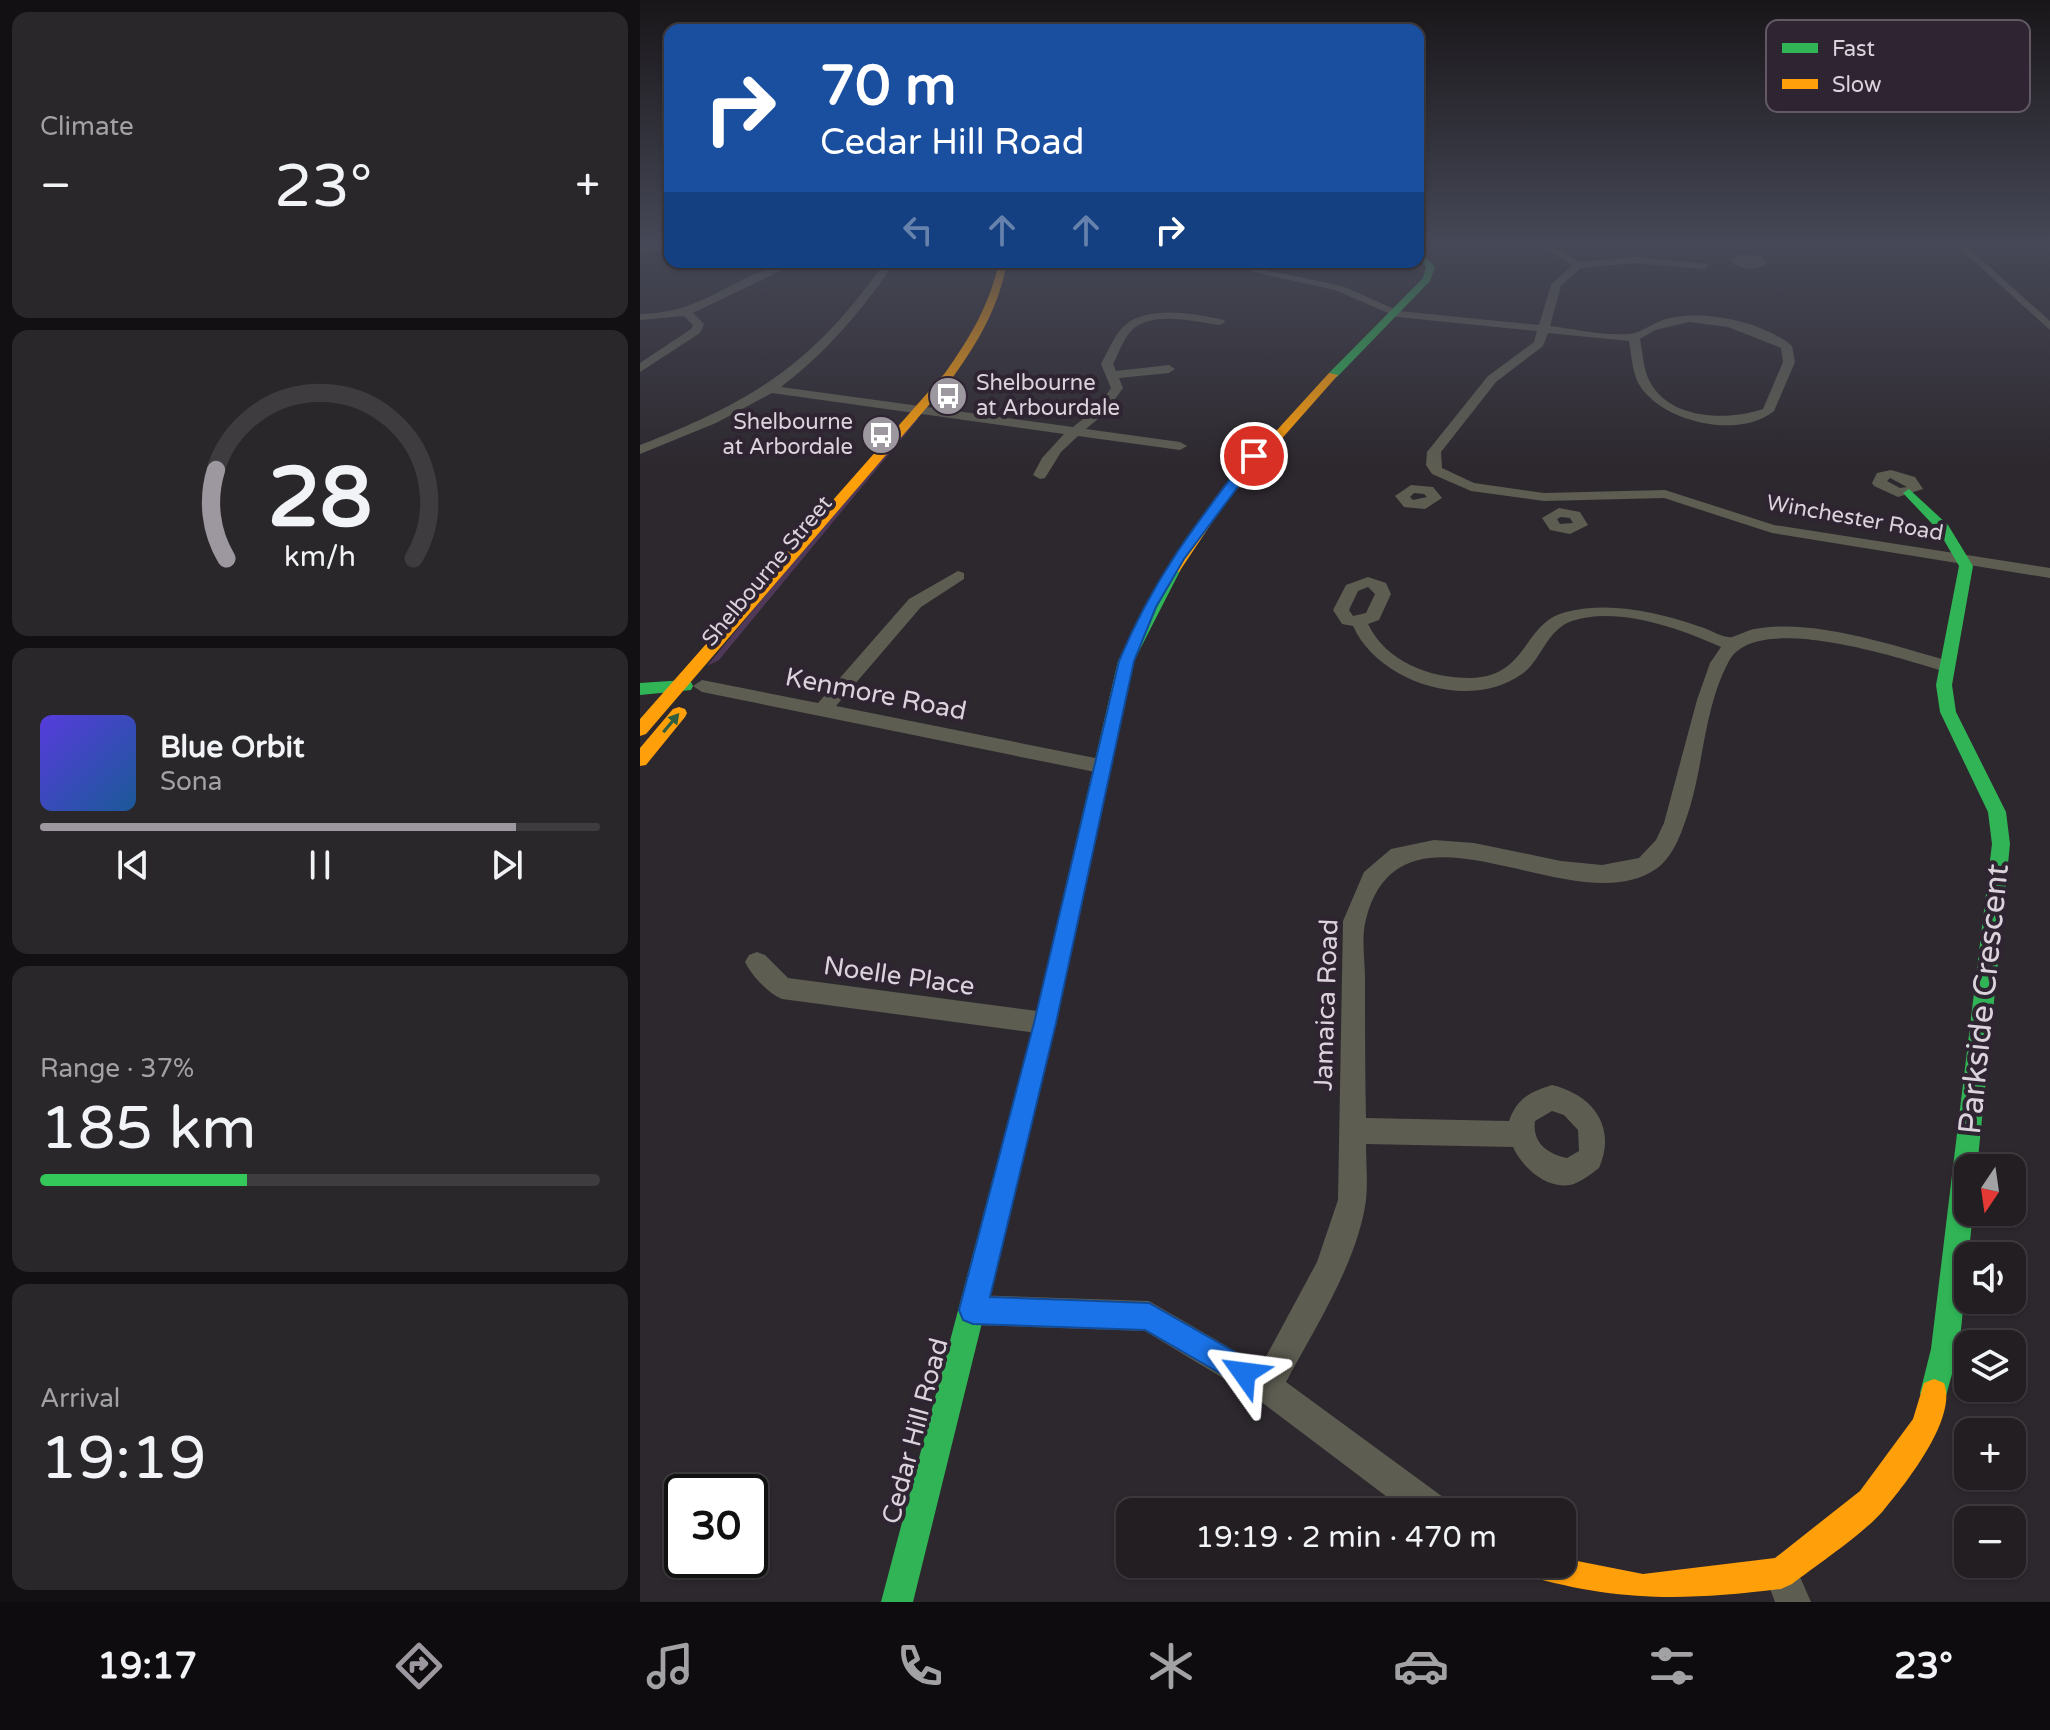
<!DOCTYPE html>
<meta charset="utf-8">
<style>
:root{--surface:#221e22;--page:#2a272a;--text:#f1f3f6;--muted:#a2a2a5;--line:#3f3c40;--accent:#9d979f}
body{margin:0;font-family:"Varela Round",sans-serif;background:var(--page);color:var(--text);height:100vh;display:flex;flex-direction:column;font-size:30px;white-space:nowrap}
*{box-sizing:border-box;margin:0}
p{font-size:26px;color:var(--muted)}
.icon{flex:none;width:44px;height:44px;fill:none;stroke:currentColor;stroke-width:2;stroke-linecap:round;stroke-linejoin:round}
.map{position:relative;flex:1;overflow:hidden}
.details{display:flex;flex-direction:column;gap:12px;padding:12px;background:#131013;width:640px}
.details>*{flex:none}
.guide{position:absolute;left:24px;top:24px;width:760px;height:244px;border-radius:16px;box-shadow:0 2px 6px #0004,0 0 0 2px var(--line);background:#1a4fa0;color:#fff;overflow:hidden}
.needle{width:52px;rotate:193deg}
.buttons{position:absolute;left:1314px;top:1154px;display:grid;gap:16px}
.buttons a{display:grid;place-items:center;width:72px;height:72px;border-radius:16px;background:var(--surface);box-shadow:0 2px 6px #0004,0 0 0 2px var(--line);font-size:40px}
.speed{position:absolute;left:24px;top:1474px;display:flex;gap:16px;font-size:40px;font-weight:700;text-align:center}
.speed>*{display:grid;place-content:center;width:104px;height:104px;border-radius:50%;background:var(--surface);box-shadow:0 2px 6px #0004,0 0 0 2px var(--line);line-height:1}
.speed .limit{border:4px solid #111;border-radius:12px;background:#fff;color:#111}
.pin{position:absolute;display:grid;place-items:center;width:68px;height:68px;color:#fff;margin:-34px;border:4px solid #fff;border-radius:50%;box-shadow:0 2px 8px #0007}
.me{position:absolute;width:88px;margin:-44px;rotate:301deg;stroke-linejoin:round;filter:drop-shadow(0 0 6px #0008)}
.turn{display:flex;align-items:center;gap:28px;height:168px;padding:0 24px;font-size:36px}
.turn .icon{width:104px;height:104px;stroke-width:2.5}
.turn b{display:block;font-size:56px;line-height:68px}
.lanes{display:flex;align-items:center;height:76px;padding:0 24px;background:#0003;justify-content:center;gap:40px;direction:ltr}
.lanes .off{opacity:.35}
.big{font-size:60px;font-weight:600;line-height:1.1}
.details .tile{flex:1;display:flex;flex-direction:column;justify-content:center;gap:12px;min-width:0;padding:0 28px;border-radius:16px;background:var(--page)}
.details .dial{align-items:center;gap:0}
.dial svg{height:208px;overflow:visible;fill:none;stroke:var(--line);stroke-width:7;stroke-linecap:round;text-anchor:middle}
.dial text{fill:var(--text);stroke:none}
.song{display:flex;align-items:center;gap:24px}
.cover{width:96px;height:96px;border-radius:12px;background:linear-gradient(135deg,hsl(250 70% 55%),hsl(210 70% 35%))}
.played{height:8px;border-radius:4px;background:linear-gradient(90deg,var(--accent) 85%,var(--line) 85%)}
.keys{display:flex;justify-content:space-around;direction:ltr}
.heat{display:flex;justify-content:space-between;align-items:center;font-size:44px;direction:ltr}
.charge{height:12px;border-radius:6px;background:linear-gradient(90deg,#34c759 37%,var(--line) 0)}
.trip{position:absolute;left:476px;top:1498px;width:460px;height:80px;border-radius:16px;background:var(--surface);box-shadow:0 2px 6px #0004,0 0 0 2px var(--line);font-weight:600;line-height:80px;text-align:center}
.tabs{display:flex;height:128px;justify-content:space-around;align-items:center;background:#0e0c0e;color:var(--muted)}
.tabs .icon{width:56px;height:56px}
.tabs .on{color:var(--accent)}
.tabs b{font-size:36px;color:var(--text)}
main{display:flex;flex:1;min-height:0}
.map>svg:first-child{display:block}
</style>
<main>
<section class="details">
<div class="tile"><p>Climate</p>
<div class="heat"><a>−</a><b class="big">23°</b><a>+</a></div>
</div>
<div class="tile dial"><svg viewBox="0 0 100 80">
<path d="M14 69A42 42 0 1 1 86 69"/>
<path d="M14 69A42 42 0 0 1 10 35" stroke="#9d979f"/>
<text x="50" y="56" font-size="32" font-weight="700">28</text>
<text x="50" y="72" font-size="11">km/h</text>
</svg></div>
<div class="tile">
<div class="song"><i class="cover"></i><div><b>Blue Orbit</b><p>Sona</p></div></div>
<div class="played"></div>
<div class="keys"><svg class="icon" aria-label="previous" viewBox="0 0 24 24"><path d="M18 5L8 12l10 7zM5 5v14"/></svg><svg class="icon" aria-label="pause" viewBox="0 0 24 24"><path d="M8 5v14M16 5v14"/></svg><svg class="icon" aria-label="next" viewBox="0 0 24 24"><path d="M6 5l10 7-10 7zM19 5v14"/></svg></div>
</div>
<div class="tile"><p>Range · 37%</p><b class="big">185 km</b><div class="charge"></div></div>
<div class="tile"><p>Arrival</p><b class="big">19:19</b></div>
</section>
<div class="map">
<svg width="1410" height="1602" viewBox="0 0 1410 1602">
<rect width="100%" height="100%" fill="#2d282e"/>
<path fill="#503858" d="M 271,418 L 278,419 L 79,660 L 67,666 Z"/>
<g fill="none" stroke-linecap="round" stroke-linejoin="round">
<path fill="#5d5d52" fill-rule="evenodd" d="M 30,244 L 30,249 L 0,253 L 0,247 Z
M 907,244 L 940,262 L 993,257 L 1068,264 L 1065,269 L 993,263 L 941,268 L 921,286 L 910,326 C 935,329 964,336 989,334 C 1002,333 1015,321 1029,318 C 1066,310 1122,321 1152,346 L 1155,362 L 1134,411 C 1099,439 1028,423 1002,389 C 992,376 992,357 989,341 L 908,333 L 903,346 L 856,382 L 801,452 L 802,468 L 834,483 L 904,493 L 1025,490 L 1134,525 L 1410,568 L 1410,578 L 1132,533 L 1024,498 L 904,501 L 831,491 L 792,474 L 786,465 L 787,452 L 848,376 L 894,342 L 897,331 L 757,317 L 695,290 L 568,262 L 587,262 L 702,286 L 759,311 L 899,325 L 911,285 L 932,265 L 905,248 ZM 1049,322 L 1088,327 L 1141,348 L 1143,362 L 1123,409 C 1088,421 1030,420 1010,382 C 1003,369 1003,353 1000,339 L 1015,330 Z
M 1315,244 L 1324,244 L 1410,321 L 1410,330 Z
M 1099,254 L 1119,256 L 1128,262 C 1117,272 1101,270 1090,261 Z
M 245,262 L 255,262 C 223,309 187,352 141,387 L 433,427 L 457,408 L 471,388 L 461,364 C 468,351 474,336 484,326 C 508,304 556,314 584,320 L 585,322 L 580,325 C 555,322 513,310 492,330 C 483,339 479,353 473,364 L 476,371 L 529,365 L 535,369 L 529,373 L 479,378 L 483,388 L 465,413 L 446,429 L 540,442 L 547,446 L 540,450 L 438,436 L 421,452 L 405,478 L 400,479 L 393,475 L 402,458 L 424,434 L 132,393 L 76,423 L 0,454 L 0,445 C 115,400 173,364 245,262 Z
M 141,264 L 144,269 L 53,313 L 64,324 L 60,333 L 0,372 L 0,363 L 51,329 L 53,325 L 44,316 L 0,320 L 0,314 C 59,314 89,280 141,264 Z
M 1251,470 L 1275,477 L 1283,489 L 1258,497 L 1234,486 L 1232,483 L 1237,473 ZM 1250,478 L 1267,487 L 1260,488 L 1247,481 Z
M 771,485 L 793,487 L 802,498 L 785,509 L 764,507 L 755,496 ZM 774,493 L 784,494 L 787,497 L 773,500 L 770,497 Z
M 919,508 L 940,512 L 948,525 L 930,534 L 910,530 L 902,518 ZM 921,517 L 930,518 L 933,523 L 920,524 L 917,519 Z
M 318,571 L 324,573 L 324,579 L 281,607 L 196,706 L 460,759 L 470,766 L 467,771 L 460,773 L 62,692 L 53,686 L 62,680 L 178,703 L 269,599 Z
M 728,577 L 746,583 L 751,594 L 739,620 L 728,624 C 746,662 790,678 830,678 C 889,677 882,623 926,612 C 970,601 1016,612 1058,626 C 1067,628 1084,639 1092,637 C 1100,635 1107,630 1115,629 C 1174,618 1255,646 1312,662 L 1315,666 L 1306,672 C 1262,659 1116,610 1089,661 C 1065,705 1064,760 1050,807 C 1043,828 1035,856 1016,869 C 933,926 762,781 726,919 C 721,937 725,961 725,979 C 725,1025 725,1072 726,1118 L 869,1121 C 877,1098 890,1092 912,1085 C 953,1095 977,1127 959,1168 C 951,1174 940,1183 930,1185 C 906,1189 882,1167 873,1147 L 726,1144 C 726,1163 728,1182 726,1200 C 718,1261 675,1328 646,1382 L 807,1500 L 812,1512 L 767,1512 L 616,1398 L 505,1331 L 333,1325 L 323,1320 L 318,1310 L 323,1300 L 333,1295 L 509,1301 L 621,1366 L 677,1262 L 698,1200 L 703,921 L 724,872 L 751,849 L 794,840 L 834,843 L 921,861 L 962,865 L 999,858 L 1016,840 L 1024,823 L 1057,700 L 1070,663 L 1081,647 C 1039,628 977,606 932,621 C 906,630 902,660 882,674 C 829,712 738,682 713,626 L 702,624 L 693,610 L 706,585 ZM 728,587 L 735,594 L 726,613 L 713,616 L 709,610 L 718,591 ZM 912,1111 L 924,1115 L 938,1130 L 939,1151 L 927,1158 C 907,1154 892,1142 895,1121 Z
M 117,952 L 125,955 L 148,978 L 405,1012 L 414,1015 L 417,1023 L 414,1031 L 405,1034 L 142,999 C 128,993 112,976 105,962 L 109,955 Z
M 1141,1556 L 1153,1561 L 1171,1602 L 1135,1602 L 1124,1573 L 1129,1561 Z"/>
<path fill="#30b455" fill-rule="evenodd" d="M 778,249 L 795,267 L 790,281 L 697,377 L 689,377 L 689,373 L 783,278 L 786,267 L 778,257 Z
M 1269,489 L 1308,525 L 1333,566 L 1312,685 L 1316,712 L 1366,812 L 1370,844 L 1337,1168 L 1328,1168 L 1328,1212 L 1333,1212 L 1319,1349 L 1304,1403 L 1294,1407 L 1284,1403 L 1280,1393 L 1291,1349 L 1352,844 L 1348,812 L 1300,712 L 1296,685 L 1319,566 L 1298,530 L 1263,493 Z
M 534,565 L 541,569 L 494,661 L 416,1023 L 273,1602 L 241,1602 L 394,1023 L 478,661 L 527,569 Z
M 45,680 L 51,682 L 53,686 L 51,690 L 0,695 L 0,683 Z"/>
<path fill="#ff9f0a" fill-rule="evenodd" d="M 359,262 L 367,262 C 359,306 339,341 313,377 L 6,734 L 0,736 L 0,719 L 305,373 C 330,338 350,304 359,262 Z
M 689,373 L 698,375 L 585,503 L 539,572 L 529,572 L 527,569 L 575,498 Z
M 39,707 L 45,709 L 47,713 L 45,717 L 6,765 L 0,766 L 0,748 L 33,709 Z
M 1294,1379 L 1304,1383 C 1318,1418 1265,1485 1243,1511 C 1223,1534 1178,1564 1152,1584 L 1141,1589 C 1044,1601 978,1602 884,1575 L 879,1564 L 922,1564 L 922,1558 L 1003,1574 L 1135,1558 L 1220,1491 L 1273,1419 L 1284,1383 Z"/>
</g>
<defs><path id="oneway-solid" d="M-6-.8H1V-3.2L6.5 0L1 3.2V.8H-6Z" transform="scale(2)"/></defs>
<use fill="#2f5e40" href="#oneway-solid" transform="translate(31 723) rotate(-50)"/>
<linearGradient id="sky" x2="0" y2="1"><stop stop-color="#191619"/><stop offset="0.52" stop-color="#464857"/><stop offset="1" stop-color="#464857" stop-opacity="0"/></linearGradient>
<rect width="1410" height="468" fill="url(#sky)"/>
<path fill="#1a73e8" stroke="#114b97" stroke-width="2" d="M 610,453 L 621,456 L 544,559 L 516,607 L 494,661 L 416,1023 L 350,1297 L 509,1303 L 614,1363 L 618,1373 L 614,1383 L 604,1387 L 505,1330 L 333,1324 L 323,1320 L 319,1310 L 394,1023 L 479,661 C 514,577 555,525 610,453 Z"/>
<defs>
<g id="bus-disc" transform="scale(2)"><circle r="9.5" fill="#9d979f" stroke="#2f2432"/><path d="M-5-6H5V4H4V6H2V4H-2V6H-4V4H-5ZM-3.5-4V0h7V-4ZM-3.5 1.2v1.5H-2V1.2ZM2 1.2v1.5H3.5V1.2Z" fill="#fff"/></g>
</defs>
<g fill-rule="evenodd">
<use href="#bus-disc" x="308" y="396"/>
<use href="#bus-disc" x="241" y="435"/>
</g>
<g text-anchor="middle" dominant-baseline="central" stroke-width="8" stroke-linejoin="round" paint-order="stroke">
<g font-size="22" fill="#dad3dc" stroke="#2f2432" text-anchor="start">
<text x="336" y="383">Shelbourne<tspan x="336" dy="25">at Arbourdale</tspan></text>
<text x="213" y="422" text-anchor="end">Shelbourne<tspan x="213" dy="25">at Arbordale</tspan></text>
</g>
<g font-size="22" fill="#dad3dc" stroke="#2f2432">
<text transform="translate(1215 518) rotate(10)">Winchester Road</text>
<text transform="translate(127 571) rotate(-50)">Shelbourne Street</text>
</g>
<g font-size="26" fill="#dad3dc" stroke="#2f2432">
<text transform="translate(236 694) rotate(11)">Kenmore Road</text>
<text transform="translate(259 976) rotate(8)">Noelle Place</text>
<text transform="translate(686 1005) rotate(-88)">Jamaica Road</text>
<text transform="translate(275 1431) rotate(-75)">Cedar Hill Road</text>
</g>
<g font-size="32" fill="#dad3dc" stroke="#2f2432">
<text transform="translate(1344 999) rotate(-84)">Parkside Crescent</text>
</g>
</g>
<rect x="1126" y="20" width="264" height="92" rx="12" fill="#2f2432" stroke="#625965" stroke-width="2"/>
<rect x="1142" y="43" width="36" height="10" fill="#30b455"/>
<rect x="1142" y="79" width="36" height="10" fill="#ff9f0a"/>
<g font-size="22" fill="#dad3dc">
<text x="1192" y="56">Fast</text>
<text x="1192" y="92">Slow</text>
</g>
</svg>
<div class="buttons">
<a><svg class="needle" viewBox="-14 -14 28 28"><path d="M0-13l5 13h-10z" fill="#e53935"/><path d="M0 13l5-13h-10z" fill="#a2a2a5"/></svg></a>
<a><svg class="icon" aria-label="sound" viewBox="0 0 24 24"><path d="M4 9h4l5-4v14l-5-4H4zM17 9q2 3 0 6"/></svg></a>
<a><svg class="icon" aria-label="layers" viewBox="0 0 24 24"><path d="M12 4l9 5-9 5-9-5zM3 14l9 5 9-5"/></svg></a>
<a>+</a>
<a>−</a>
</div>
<div class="speed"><div class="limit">30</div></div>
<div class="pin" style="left:614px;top:456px;background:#d93025"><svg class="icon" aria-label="arrive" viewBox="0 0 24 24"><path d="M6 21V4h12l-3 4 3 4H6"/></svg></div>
<svg class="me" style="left:604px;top:1373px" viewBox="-20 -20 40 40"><path d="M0-17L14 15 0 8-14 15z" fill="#1a73e8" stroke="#fff" stroke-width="4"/></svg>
<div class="trip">19:19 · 2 min · 470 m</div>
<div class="guide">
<div class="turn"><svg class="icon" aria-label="right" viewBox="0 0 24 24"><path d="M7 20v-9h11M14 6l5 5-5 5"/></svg><div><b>70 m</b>Cedar Hill Road</div></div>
<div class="lanes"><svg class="icon off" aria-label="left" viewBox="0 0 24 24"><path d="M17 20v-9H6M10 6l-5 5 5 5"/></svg><svg class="icon off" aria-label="ahead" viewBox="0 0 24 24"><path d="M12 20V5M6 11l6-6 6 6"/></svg><svg class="icon off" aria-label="ahead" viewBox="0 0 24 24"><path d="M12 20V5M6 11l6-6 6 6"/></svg><svg class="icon" aria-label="right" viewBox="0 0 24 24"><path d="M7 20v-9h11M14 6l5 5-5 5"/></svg></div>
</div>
</div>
</main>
<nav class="tabs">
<b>19:17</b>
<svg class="icon on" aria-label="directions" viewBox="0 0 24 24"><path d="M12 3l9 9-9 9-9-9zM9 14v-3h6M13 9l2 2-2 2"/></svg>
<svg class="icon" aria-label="music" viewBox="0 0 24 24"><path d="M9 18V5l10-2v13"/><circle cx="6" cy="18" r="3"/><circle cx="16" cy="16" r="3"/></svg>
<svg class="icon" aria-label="phone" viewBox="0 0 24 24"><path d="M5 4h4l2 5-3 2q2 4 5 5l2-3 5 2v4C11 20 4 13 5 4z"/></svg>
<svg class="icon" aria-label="climate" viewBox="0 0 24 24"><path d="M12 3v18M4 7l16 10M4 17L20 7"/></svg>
<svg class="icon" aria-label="car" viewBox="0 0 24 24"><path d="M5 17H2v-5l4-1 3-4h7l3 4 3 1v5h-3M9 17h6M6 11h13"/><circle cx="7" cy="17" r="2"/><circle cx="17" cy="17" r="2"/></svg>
<svg class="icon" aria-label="filters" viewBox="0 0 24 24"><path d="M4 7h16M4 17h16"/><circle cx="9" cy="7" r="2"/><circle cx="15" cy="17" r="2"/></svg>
<b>23°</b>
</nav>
